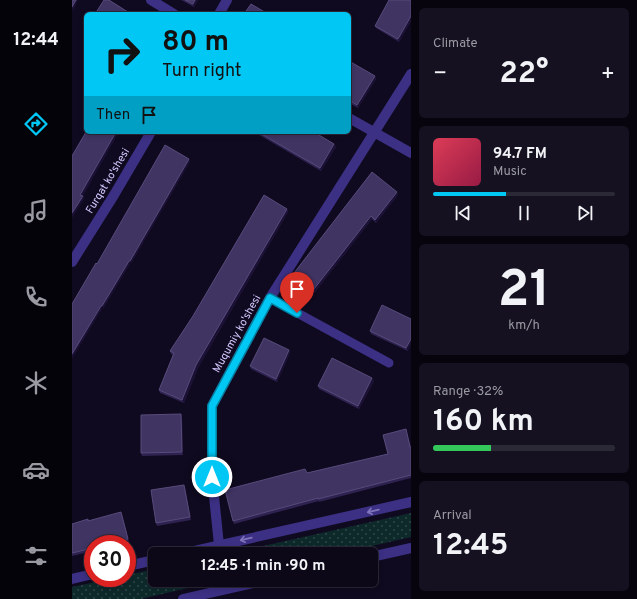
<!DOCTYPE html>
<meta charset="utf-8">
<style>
:root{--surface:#0c0818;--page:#151121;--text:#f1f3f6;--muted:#9a9aa2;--line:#2c2937;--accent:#00c7f4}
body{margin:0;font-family:Overpass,sans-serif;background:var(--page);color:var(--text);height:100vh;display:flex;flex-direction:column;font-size:15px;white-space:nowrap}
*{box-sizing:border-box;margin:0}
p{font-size:13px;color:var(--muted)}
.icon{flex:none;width:22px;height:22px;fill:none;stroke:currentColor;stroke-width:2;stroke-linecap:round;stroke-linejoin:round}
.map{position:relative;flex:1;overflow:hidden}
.drawer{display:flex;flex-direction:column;gap:8px;padding:8px;background:#07040d;width:226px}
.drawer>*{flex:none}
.guide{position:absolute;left:12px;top:12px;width:267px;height:122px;border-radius:6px;box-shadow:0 2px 6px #0003,0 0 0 1px var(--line);background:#00c7f4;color:#111;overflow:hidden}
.speed{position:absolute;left:12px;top:535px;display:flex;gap:8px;font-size:20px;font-weight:700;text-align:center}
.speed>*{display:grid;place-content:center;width:52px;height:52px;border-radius:50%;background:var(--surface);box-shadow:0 2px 6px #0003,0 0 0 1px var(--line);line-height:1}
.speed .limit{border:6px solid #d22;background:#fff;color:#111}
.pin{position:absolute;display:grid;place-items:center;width:34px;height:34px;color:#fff;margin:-41px -17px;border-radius:50% 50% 50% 0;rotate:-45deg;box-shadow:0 0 4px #0007}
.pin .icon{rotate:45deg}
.me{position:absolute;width:44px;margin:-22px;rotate:0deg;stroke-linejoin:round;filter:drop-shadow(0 0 3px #0008)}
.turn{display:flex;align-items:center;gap:14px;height:84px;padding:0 12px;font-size:18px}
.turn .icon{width:52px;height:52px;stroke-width:2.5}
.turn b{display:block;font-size:28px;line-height:34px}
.then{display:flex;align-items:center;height:38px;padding:0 12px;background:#0003;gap:8px;font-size:15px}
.big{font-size:30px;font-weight:700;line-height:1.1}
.drawer .card{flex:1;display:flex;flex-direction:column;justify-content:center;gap:6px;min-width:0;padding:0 14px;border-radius:6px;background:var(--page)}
.drawer .dial{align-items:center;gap:0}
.dial b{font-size:52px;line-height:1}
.song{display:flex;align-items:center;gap:12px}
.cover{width:48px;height:48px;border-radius:6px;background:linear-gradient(135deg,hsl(350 70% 55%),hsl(340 70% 35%))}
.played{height:4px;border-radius:2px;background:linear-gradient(90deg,var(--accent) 40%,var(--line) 40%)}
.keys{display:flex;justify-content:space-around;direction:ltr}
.heat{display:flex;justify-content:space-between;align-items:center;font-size:22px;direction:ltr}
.charge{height:6px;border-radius:3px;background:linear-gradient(90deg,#34c759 32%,var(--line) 0)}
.trip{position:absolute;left:76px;top:547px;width:230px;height:40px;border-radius:6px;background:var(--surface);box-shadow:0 2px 6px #0003,0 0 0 1px var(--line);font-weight:700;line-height:40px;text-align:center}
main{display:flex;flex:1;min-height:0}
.tabs{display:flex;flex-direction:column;width:72px;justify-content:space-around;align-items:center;background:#05030a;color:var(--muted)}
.tabs .icon{width:28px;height:28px}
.tabs .selected{color:var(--accent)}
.tabs b{font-size:18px;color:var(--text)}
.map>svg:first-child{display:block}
</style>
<main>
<nav class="tabs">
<b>12:44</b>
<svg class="icon selected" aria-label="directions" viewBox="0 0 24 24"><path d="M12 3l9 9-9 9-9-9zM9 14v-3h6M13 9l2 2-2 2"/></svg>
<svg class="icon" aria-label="music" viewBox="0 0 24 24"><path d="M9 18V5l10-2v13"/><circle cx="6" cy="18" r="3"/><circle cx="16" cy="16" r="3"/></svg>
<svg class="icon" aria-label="phone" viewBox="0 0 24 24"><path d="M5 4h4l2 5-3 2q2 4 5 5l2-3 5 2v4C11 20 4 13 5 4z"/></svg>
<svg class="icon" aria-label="climate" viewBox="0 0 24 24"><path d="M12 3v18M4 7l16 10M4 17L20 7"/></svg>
<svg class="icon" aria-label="car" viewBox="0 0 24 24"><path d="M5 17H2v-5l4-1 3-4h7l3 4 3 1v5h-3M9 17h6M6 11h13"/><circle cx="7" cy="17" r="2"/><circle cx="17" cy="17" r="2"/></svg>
<svg class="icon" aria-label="filters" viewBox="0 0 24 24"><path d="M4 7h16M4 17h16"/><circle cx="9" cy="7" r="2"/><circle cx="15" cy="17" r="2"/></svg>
</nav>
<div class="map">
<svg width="339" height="599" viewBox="0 0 339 599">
<defs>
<pattern id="grass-dots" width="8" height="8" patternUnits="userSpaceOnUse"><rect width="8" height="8" fill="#0d292a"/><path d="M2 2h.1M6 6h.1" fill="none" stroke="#2f474a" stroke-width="1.8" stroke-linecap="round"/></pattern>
</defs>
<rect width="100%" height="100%" fill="#100a20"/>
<path fill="url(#grass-dots)" d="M 339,513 L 339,537 L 265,554 L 155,554 Z
M 83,569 L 83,580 L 137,580 L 137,583 L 69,599 L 0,599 L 0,587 L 42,578 L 55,578 L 55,575 Z"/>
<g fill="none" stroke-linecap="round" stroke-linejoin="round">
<path stroke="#3b3084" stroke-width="9" d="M 198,298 L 317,363"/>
<path stroke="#3b3084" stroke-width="10" d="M 79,0 L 102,14
M 147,14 L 155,0
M 277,118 L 339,153
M 0,262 L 42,195 L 79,132
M 147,545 L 140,477 L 140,406 L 198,298 L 339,74"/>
<path stroke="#3b3084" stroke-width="10" d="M 109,554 L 339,502
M 299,557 L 339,548
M 55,566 L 83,560
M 0,579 L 21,574
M 111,599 L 194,580"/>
</g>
<path fill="#2e2250" d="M 109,0 L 126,0 L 122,7 Z
M 339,0 L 339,21 L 327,42 L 304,28 L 303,26 Z
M 277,61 L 303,76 L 304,79 L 286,108 L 277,103 Z
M 182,132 L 242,132 L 262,144 L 264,147 L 249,171 Z
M 326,195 L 304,223 L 300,219 L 243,292 L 223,276 L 222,273 Z
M 215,209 L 216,212 L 126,368 L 112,403 L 88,393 L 87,390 L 101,355 L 99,354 L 98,351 Z
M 339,319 L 336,351 L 299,334 L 298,331 Z
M 217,350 L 218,353 L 205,382 L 179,369 L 178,366 Z
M 302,381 L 287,409 L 247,389 L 246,386 Z
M 109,414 L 110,417 L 111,455 L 70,456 L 69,453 Z
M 334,429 L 339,447 L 339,478 L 247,502 L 247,501 L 162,524 L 161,521 L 235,473 L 316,454 Z
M 113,488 L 119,520 L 85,526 L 84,523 Z
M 50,515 L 57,542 L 48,544 L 21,544 L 21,551 L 0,556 L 0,524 Z"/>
<path fill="#1b1135" d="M 4,0 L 6,0 L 1,11 L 0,7 Z
M 123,0 L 126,0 L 122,7 L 121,4 Z
M 339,16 L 339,21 L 327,42 L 326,39 Z
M 303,76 L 304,79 L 286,108 L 285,105 Z
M 44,132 L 47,132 L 11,196 L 12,199 L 0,218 L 0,213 L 8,195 Z
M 262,144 L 264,147 L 249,171 L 248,168 Z
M 117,159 L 118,162 L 59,264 L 58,261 Z
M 325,192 L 326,195 L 304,223 L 303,220 Z
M 215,209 L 216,212 L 126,368 L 112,403 L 110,400 L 124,365 Z
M 299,216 L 300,219 L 243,292 L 242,289 Z
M 57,261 L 58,264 L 31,309 L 30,306 Z
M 29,306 L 30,309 L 0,359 L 0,354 Z
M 339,339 L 339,344 L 336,351 L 334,348 Z
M 217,350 L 218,353 L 205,382 L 204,379 Z
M 300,378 L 302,381 L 287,409 L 286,406 Z
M 109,414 L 110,417 L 111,455 L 110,452 Z
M 112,485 L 113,488 L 119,520 L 118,517 Z"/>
<path fill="#403463" stroke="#574b7b" d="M 0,0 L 4,0 L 0,7 Z
M 32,0 L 37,0 L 59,14 L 23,14 Z
M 113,0 L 123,0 L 121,4 Z
M 317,0 L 339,0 L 339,16 L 326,39 L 303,26 Z
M 179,4 L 196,14 L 172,14 Z
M 277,61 L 303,76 L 285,105 L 277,100 Z
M 14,132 L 44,132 L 8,195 L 11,196 L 0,213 L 0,156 Z
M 186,132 L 242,132 L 262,144 L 248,168 Z
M 93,145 L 117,159 L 58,261 L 57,261 L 30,306 L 29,306 L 0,354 L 0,304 L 24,263 L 25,264 Z
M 300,172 L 325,192 L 303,220 L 299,216 L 242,289 L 222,273 Z
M 192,195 L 215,209 L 124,365 L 110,400 L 87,390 L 102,353 L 98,351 L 121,316 Z
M 310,305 L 339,319 L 339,339 L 334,348 L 298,331 Z
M 192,338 L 217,350 L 204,379 L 178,366 Z
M 260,358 L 300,378 L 286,406 L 246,386 Z
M 109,414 L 110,452 L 69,453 L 69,415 Z
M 334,429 L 338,447 L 339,447 L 339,475 L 246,499 L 246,498 L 161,521 L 153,490 L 233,469 L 235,473 L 316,454 L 311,435 Z
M 112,485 L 118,517 L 84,523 L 79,490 Z
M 49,512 L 56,539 L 35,544 L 21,544 L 21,548 L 0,553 L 0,524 L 16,519 L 16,521 Z"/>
<defs><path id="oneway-shaft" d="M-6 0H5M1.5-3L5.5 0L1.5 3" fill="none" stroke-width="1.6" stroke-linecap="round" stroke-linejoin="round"/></defs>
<g stroke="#8075bb">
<use href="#oneway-shaft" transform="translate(301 511) rotate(167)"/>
<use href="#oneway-shaft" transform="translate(174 539) rotate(167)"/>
</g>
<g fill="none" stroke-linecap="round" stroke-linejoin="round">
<g stroke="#00819f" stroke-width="10">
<path id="route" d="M 140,477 L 140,406 L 198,298 L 225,313"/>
</g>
<use href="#route" stroke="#00c7f4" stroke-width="7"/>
</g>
<g text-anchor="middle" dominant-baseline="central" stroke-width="4" stroke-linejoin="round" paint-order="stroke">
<g font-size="11" fill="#d4c9ff" stroke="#100a20">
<text transform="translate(36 181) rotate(-59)">Furqat ko'shesi</text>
<text transform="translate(165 334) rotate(-61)">Muqumiy ko'shesi</text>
</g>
</g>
</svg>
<div class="speed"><div class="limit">30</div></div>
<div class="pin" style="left:225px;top:313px;background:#d93025"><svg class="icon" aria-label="arrive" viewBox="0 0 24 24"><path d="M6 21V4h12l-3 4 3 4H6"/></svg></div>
<svg class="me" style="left:140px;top:477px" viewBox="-20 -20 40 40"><circle r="17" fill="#00c7f4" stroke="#fff" stroke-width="3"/><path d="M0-11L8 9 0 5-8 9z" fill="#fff"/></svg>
<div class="trip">12:45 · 1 min · 90 m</div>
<div class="guide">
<div class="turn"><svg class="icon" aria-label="right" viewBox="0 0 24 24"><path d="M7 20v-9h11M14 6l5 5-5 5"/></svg><div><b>80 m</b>Turn right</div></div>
<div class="then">Then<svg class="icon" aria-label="arrive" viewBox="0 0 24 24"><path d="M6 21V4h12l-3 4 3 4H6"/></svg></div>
</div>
</div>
<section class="drawer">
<div class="card"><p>Climate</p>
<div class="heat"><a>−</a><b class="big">22°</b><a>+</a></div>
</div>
<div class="card">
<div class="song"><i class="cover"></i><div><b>94.7 FM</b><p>Music</p></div></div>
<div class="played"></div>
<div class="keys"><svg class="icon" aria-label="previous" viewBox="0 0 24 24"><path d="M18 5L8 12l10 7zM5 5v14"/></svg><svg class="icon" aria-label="pause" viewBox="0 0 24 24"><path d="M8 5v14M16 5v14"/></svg><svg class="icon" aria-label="next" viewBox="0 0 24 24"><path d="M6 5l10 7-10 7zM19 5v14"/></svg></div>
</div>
<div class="card dial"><b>21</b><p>km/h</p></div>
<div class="card"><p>Range · 32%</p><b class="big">160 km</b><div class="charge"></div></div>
<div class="card"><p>Arrival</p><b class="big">12:45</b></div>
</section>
</main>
